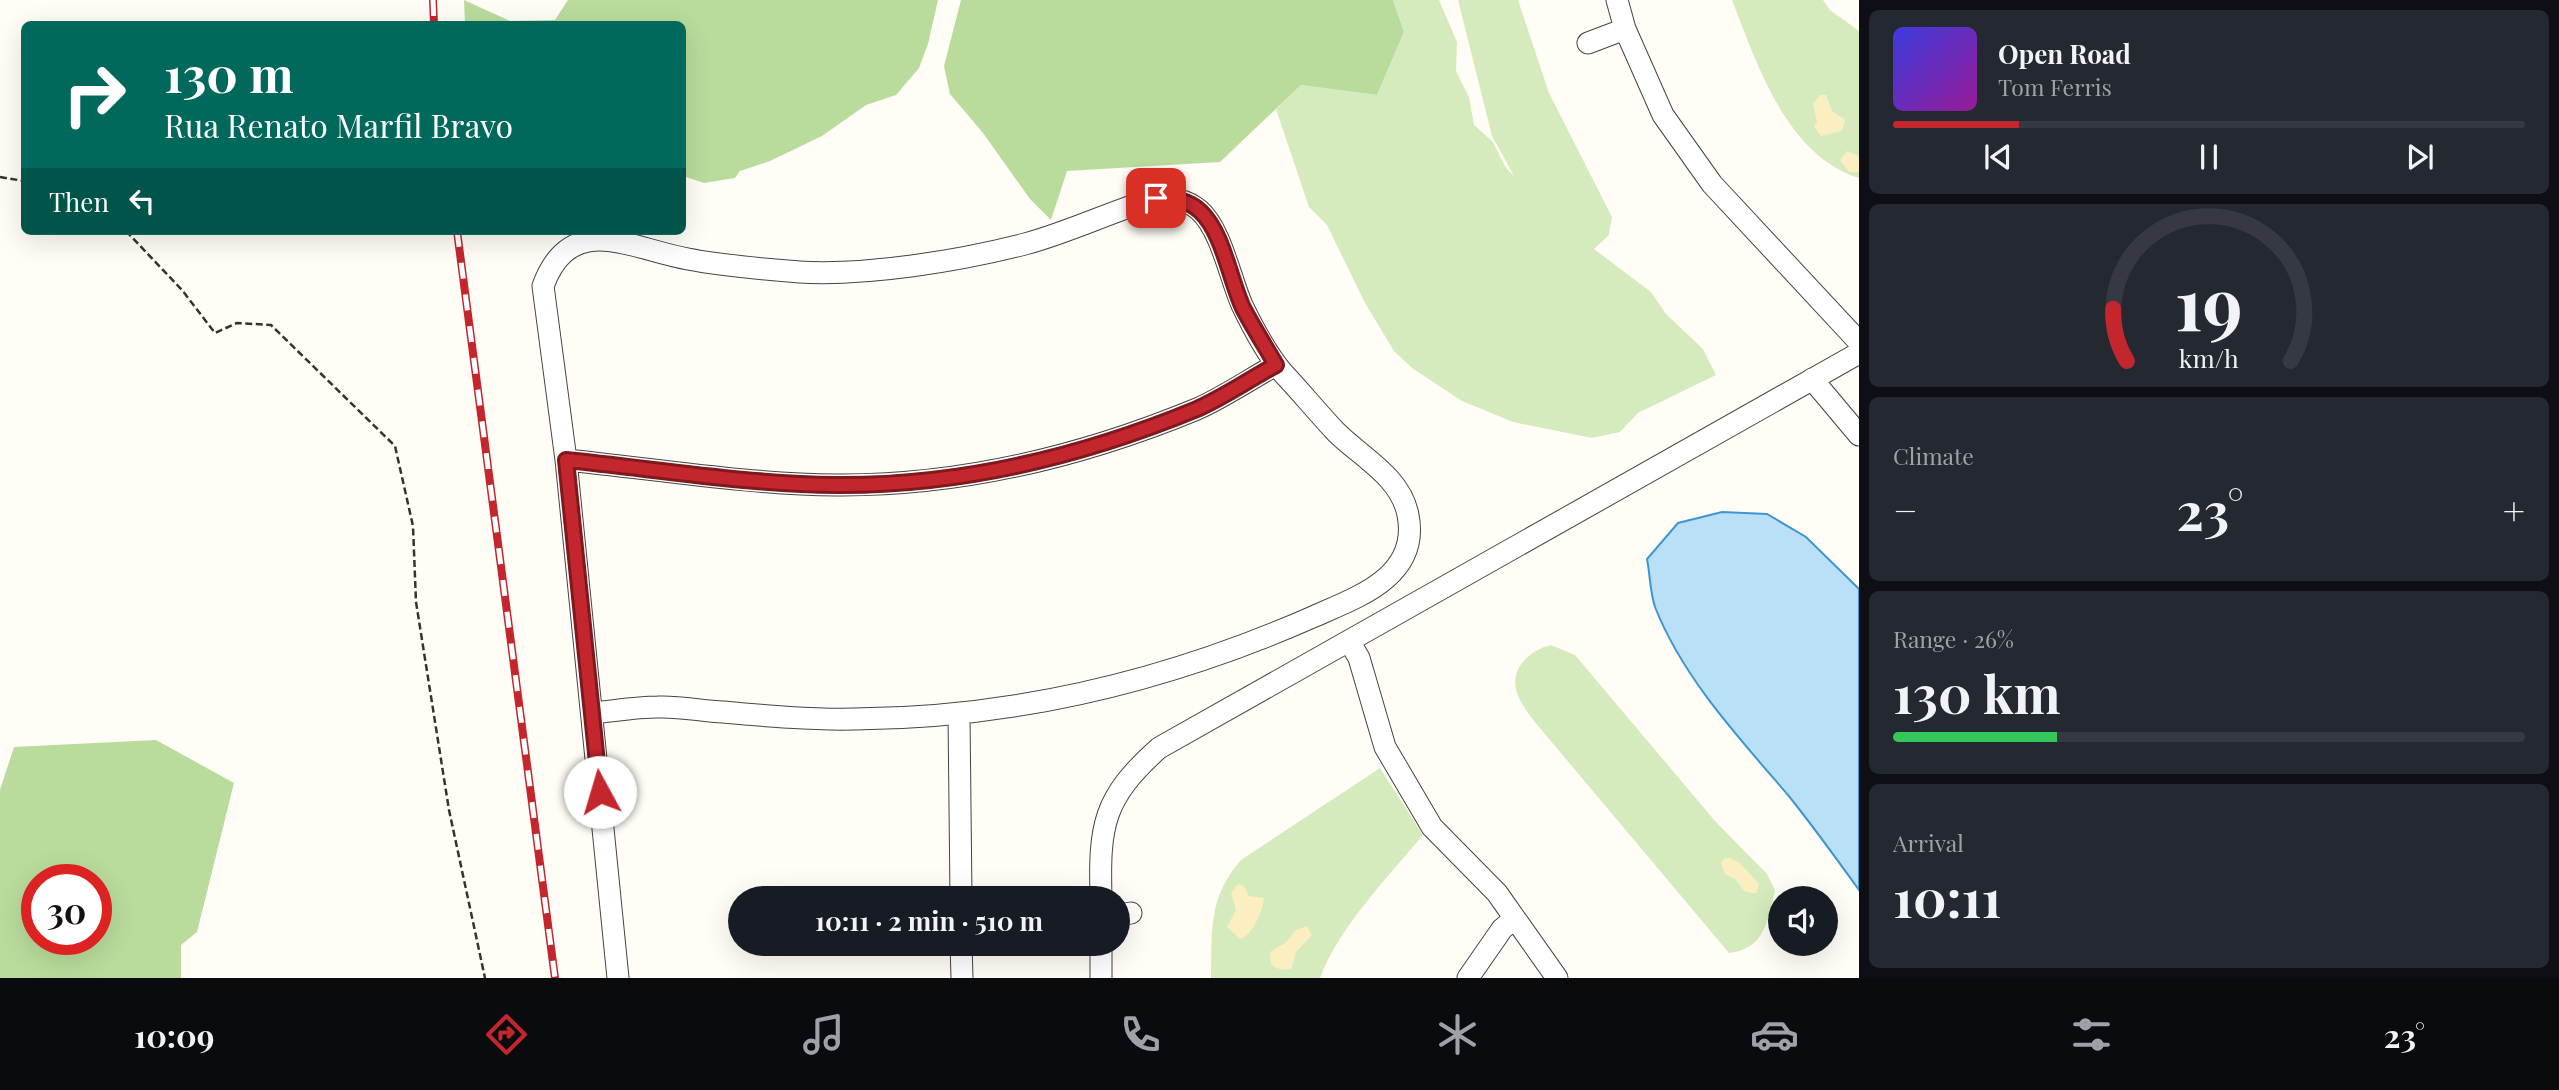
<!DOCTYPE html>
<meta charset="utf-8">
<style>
:root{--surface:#171b24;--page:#242831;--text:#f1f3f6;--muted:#9ea1a6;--line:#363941;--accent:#c4262e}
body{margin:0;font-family:"Playfair Display",serif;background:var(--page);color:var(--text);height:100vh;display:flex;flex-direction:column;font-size:26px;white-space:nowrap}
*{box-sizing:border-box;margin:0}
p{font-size:23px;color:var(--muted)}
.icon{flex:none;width:38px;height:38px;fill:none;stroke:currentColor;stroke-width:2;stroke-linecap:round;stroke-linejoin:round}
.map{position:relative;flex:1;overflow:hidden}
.details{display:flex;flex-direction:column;gap:10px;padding:10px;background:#0d0f14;width:700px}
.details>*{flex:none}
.hud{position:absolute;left:21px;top:21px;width:665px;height:214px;border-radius:10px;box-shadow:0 7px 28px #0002;background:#00695c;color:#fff;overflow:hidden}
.buttons{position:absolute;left:1768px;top:886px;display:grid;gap:14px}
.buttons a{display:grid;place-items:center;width:70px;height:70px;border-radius:50%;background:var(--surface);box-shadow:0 7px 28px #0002;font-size:35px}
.speed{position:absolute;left:21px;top:864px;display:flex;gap:14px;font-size:35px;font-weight:700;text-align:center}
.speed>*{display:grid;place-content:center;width:91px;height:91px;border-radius:50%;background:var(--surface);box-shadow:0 7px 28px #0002;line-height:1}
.speed .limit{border:10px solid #d22;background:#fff;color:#111}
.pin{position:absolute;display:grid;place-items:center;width:60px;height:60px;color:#fff;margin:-30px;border-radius:14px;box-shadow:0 4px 10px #0006}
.me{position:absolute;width:77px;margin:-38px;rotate:354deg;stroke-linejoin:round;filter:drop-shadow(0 0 5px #0008)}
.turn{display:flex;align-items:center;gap:24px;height:147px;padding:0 28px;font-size:32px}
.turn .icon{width:91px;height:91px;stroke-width:2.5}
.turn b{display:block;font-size:49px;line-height:60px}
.then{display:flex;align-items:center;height:66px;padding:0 28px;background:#0003;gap:14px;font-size:26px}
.big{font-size:52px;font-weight:700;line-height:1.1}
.details .card{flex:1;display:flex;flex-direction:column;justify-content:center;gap:10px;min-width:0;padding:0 24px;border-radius:10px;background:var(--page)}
.details .dial{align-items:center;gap:0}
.dial svg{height:182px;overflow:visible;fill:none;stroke:var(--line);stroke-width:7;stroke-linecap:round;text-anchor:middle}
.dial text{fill:var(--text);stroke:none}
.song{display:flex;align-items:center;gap:21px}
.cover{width:84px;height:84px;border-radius:10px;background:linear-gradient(135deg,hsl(240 70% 55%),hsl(300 70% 35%))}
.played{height:7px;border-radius:4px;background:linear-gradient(90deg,var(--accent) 20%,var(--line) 20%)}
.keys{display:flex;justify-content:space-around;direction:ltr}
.heat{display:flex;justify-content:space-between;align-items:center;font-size:38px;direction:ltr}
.charge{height:10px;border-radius:5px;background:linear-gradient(90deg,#34c759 26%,var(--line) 0)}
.trip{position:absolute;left:728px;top:886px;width:402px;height:70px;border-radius:35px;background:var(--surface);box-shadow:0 7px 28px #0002;font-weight:700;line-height:70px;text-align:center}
.dock{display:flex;height:112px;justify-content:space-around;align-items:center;background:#090b0e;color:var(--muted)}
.dock .icon{width:49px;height:49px}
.dock .current{color:var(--accent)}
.dock b{font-size:32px;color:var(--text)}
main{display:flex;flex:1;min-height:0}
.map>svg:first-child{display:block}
</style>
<main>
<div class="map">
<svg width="1859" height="978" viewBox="0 0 1859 978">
<rect width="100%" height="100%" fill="#fffdf5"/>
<path fill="#d5ebbd" d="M 1393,0 L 1439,0 L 1457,42 L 1456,71 L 1469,97 L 1474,125 L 1493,142 L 1506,168 L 1514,176 L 1492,136 L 1458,0 L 1518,0 L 1549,93 L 1612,217 L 1609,235 L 1594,249 L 1651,292 L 1666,314 L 1703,349 L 1716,375 L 1638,413 L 1620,432 L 1592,438 L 1513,422 L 1462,401 L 1412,368 L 1394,351 L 1365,303 L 1327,225 L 1309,207 L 1276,109 L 1301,85 L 1377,95 L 1404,32 Z
M 1732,0 L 1823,0 L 1830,10 L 1859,31 L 1859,178 C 1786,155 1757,64 1732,0 Z
M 1551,645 L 1575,655 L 1715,821 L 1767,874 L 1775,890 C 1768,920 1765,949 1729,953 L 1534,721 C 1528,713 1520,702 1517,693 C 1509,668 1530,650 1551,645 Z
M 1380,768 L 1423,835 C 1388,877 1339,927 1320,978 L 1211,978 C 1212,930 1208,898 1241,860 Z"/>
<path fill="#b9dc9c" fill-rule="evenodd" d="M 464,0 L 510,21 L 555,20 L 568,0 L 938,0 L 928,44 L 919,68 L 896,95 L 866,105 L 822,136 L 770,161 L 740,171 L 735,178 L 704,183 L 683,176 L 682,24 L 465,24 Z
M 961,0 L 1393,0 L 1404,32 L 1377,95 L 1301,85 L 1220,162 L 1067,171 L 1051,220 L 1030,199 L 983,133 L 950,94 L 944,66 Z
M 156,740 L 234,783 L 197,932 L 181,945 L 181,978 L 0,978 L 0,790 L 14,747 ZM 96,880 L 96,940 L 37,940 L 37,880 Z"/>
<path fill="#fbeec1" d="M 1820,95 L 1826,95 L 1832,111 L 1845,120 L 1842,131 L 1821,136 L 1814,127 L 1817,122 L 1813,104 Z
M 1847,151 L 1859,156 L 1859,172 L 1849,172 L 1840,160 Z
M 1725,858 L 1730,858 L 1740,863 L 1759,884 L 1756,893 L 1745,892 L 1735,879 L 1725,874 L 1721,863 Z
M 1238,884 L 1244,886 L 1249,896 L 1264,898 C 1263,911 1252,936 1240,939 L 1227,927 L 1236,910 L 1231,893 Z
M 1307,926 L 1312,935 L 1296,952 L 1292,968 C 1283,971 1278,970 1271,964 L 1270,952 L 1285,943 L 1296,930 Z"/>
<path fill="#b9e0f7" stroke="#3f96cf" stroke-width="2" d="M 1722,512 L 1767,514 L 1806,537 L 1859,589 L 1859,890 C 1836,858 1813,826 1788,795 C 1739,738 1683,678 1655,607 C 1650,592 1650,574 1647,559 L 1678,523 Z"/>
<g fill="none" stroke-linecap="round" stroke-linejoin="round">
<g stroke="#444" stroke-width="23">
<path id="minor" d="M 1617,0 L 1625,29 L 1663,115 L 1712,184 L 1859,342
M 1588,43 L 1625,29
M 1812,379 L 1859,435
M 566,460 C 656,469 745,484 836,485 C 960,486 1083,456 1197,409 C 1224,397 1250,379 1276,365
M 1349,641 L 1359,658 L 1385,747 L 1432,827 L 1497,893 L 1557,978
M 592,713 C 614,711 636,707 658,707 C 679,706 702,711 723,712 C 767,716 812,720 855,719 C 1014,718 1170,680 1315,616 C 1358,597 1420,576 1408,515 C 1401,477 1361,457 1336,432 C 1318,413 1301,392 1283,373 C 1267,354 1253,328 1242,305 C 1230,278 1221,229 1199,210 C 1186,199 1172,198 1156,198 C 1112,211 1070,232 1025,244 C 959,261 866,276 799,272 C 762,269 724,266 688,259 C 631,249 571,210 543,286 L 566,460 L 618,978
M 959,715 L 961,898
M 1101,898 C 1099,825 1103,798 1159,748 L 1859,353
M 1118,915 L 1131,913
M 961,943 L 962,978
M 1101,943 L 1101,978
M 1468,978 L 1502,929 L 1514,919"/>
</g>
<path stroke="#333" stroke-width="2.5" stroke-dasharray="7 3.5" stroke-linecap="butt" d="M 0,177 L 24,181
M 126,231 L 182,290 L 215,333 L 237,323 L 271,325 L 395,446 L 413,526 L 416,602 L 449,810 L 485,978"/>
<use href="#minor" stroke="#fff" stroke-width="21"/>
<g stroke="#c4262e" stroke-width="8">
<path id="rail" d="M 433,0 L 434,24
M 457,231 L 555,978"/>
</g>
<use href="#rail" stroke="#fff" stroke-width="5" stroke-dasharray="16" stroke-linecap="butt"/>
</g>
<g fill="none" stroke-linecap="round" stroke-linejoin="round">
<g stroke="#7f191e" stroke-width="18">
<path id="route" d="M 600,792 L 566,460 C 656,469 745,484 836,485 C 960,486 1083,456 1197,409 C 1224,397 1250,379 1276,365 C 1265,346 1253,327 1243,308 C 1230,280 1223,233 1201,212 C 1189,200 1173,198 1156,198"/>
</g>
<use href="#route" stroke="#c4262e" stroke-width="12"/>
</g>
</svg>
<div class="buttons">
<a><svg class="icon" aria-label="sound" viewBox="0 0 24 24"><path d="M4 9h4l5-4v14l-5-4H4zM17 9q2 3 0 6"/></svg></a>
</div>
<div class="speed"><div class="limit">30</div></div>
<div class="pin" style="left:1156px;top:198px;background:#d93025"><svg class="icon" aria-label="arrive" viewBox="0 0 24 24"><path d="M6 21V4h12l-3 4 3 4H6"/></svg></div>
<svg class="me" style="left:600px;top:792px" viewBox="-20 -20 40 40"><circle r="19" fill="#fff"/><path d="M0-13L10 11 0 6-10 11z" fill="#c4262e"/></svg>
<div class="trip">10:11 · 2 min · 510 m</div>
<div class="hud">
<div class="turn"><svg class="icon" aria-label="right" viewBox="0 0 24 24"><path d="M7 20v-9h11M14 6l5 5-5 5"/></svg><div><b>130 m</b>Rua Renato Marfil Bravo</div></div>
<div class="then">Then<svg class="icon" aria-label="left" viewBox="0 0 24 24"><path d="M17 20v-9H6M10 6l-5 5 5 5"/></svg></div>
</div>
</div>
<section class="details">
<div class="card">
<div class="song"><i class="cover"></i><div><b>Open Road</b><p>Tom Ferris</p></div></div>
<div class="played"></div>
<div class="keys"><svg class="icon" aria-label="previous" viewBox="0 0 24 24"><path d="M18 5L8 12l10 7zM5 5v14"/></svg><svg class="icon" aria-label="pause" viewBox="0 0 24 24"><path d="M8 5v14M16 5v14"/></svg><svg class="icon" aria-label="next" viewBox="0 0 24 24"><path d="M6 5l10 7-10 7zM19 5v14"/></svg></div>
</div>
<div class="card dial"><svg viewBox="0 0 100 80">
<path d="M14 69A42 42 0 1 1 86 69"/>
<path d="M14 69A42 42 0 0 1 8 46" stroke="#c4262e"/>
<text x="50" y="56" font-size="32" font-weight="700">19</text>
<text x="50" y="72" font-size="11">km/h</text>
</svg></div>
<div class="card"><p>Climate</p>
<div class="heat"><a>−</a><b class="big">23°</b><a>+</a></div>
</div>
<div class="card"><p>Range · 26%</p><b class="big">130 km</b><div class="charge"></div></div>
<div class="card"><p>Arrival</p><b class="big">10:11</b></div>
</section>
</main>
<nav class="dock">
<b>10:09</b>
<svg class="icon current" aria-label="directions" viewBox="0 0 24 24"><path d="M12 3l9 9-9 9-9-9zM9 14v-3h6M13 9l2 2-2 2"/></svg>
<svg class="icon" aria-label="music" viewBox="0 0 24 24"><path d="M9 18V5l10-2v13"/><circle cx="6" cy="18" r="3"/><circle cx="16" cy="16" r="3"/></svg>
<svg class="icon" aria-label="phone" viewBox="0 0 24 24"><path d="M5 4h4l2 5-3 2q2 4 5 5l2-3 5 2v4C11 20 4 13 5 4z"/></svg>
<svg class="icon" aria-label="climate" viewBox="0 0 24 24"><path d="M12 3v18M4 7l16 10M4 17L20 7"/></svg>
<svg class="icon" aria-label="car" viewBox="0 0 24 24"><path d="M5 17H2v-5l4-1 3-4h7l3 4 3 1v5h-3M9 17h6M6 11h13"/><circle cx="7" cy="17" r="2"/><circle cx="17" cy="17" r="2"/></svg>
<svg class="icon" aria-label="filters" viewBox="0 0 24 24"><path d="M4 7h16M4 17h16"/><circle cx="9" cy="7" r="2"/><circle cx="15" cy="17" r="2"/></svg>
<b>23°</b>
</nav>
